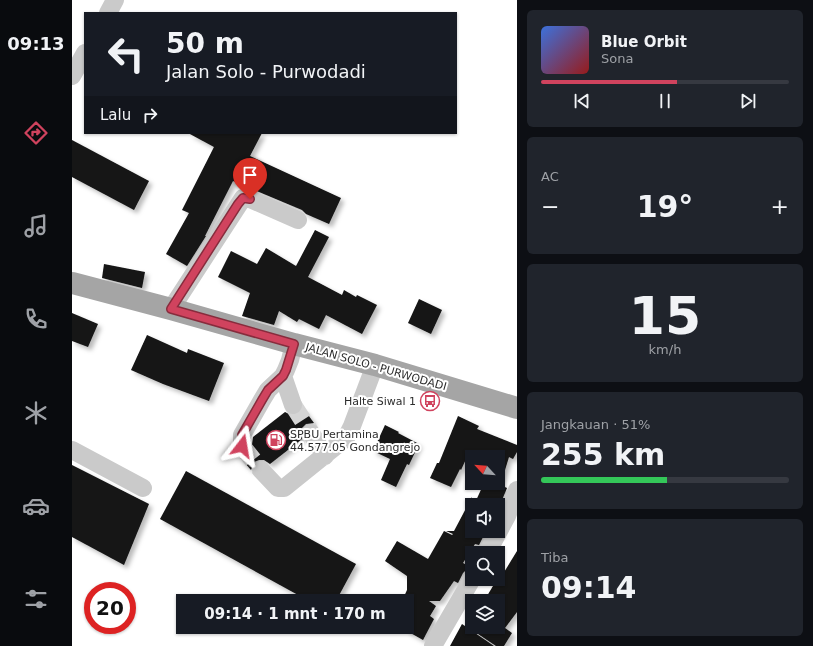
<!DOCTYPE html>
<html lang="id">
<meta charset="utf-8">
<style>
:root{--surface:#171b24;--page:#20242c;--text:#f1f3f6;--muted:#9ea1a6;--line:#363941;--accent:#d0435e}
body{margin:0;font-family:"DejaVu Sans",sans-serif;background:var(--page);color:var(--text);height:100vh;display:flex;flex-direction:column;font-size:15px;white-space:nowrap}
*{box-sizing:border-box;margin:0}
p{font-size:13px;color:var(--muted)}
.icon{flex:none;width:22px;height:22px;fill:none;stroke:currentColor;stroke-width:2;stroke-linecap:round;stroke-linejoin:round}
.map{position:relative;flex:1;overflow:hidden}
.details{display:flex;flex-direction:column;gap:10px;padding:10px;background:#0d0f14;width:296px}
.details>*{flex:none}
.banner{position:absolute;left:12px;top:12px;width:373px;height:122px;border-radius:0px;box-shadow:0 1px 3px #0004;background:#171b24;color:var(--text);overflow:hidden}
.needle{width:26px;rotate:296deg}
.tools{position:absolute;left:393px;top:450px;display:grid;gap:8px}
.tools a{display:grid;place-items:center;width:40px;height:40px;border-radius:0px;background:var(--surface);box-shadow:0 1px 3px #0004;font-size:20px}
.speed{position:absolute;left:12px;top:582px;display:flex;gap:8px;font-size:20px;font-weight:700;text-align:center}
.speed>*{display:grid;place-content:center;width:52px;height:52px;border-radius:50%;background:var(--surface);box-shadow:0 1px 3px #0004;line-height:1}
.speed .limit{border:6px solid #d22;background:#fff;color:#111}
.pin{position:absolute;display:grid;place-items:center;width:34px;height:34px;color:#fff;margin:-41px -17px;border-radius:50% 50% 50% 0;rotate:-45deg;box-shadow:0 0 4px #0007}
.pin .icon{rotate:45deg}
.me{position:absolute;width:44px;margin:-22px;rotate:14deg;stroke-linejoin:round;filter:drop-shadow(0 0 3px #0008)}
.turn{display:flex;align-items:center;gap:14px;height:84px;padding:0 16px;font-size:18px}
.turn .icon{width:52px;height:52px;stroke-width:2.5}
.turn b{display:block;font-size:28px;line-height:34px}
.then{display:flex;align-items:center;height:38px;padding:0 16px;background:#0003;gap:8px;font-size:15px}
.big{font-size:30px;font-weight:700;line-height:1.1}
.details .card{flex:1;display:flex;flex-direction:column;justify-content:center;gap:6px;min-width:0;padding:0 14px;border-radius:6px;background:var(--page)}
.details .dial{align-items:center;gap:0}
.dial b{font-size:52px;line-height:1}
.song{display:flex;align-items:center;gap:12px}
.cover{width:48px;height:48px;border-radius:6px;background:linear-gradient(135deg,hsl(220 70% 55%),hsl(0 70% 35%))}
.played{height:4px;border-radius:2px;background:linear-gradient(90deg,var(--accent) 55%,var(--line) 55%)}
.keys{display:flex;justify-content:space-around;direction:ltr}
.heat{display:flex;justify-content:space-between;align-items:center;font-size:22px;direction:ltr}
.charge{height:6px;border-radius:3px;background:linear-gradient(90deg,#34c759 51%,var(--line) 0)}
.trip{position:absolute;left:104px;top:594px;width:238px;height:40px;border-radius:0px;background:var(--surface);box-shadow:0 1px 3px #0004;font-weight:700;line-height:40px;text-align:center}
main{display:flex;flex:1;min-height:0}
.tab-bar{display:flex;flex-direction:column;width:72px;justify-content:space-around;align-items:center;background:#090b0e;color:var(--muted)}
.tab-bar .icon{width:28px;height:28px}
.tab-bar .current{color:var(--accent)}
.tab-bar b{font-size:18px;color:var(--text)}
.map>svg:first-child{display:block}
</style>
<main>
<nav class="tab-bar">
<b>09:13</b>
<svg class="icon current" aria-label="directions" viewBox="0 0 24 24"><path d="M12 3l9 9-9 9-9-9zM9 14v-3h6M13 9l2 2-2 2"/></svg>
<svg class="icon" aria-label="music" viewBox="0 0 24 24"><path d="M9 18V5l10-2v13"/><circle cx="6" cy="18" r="3"/><circle cx="16" cy="16" r="3"/></svg>
<svg class="icon" aria-label="phone" viewBox="0 0 24 24"><path d="M5 4h4l2 5-3 2q2 4 5 5l2-3 5 2v4C11 20 4 13 5 4z"/></svg>
<svg class="icon" aria-label="climate" viewBox="0 0 24 24"><path d="M12 3v18M4 7l16 10M4 17L20 7"/></svg>
<svg class="icon" aria-label="car" viewBox="0 0 24 24"><path d="M5 17H2v-5l4-1 3-4h7l3 4 3 1v5h-3M9 17h6M6 11h13"/><circle cx="7" cy="17" r="2"/><circle cx="17" cy="17" r="2"/></svg>
<svg class="icon" aria-label="filters" viewBox="0 0 24 24"><path d="M4 7h16M4 17h16"/><circle cx="9" cy="7" r="2"/><circle cx="15" cy="17" r="2"/></svg>
</nav>
<div class="map">
<svg width="445" height="646" viewBox="0 0 445 646">
<defs>
<filter id="shadow"><feDropShadow dx="3.5" dy="3.5" stdDeviation="2" flood-color="#0004"/></filter>
</defs>
<rect width="100%" height="100%" fill="#fff"/>
<path fill="#141414" filter="url(#shadow)" d="M 116,133 L 190,133 L 178,156 L 269,198 L 257,224 L 234,214 L 230,210 L 161,181 L 133,236 L 134,236 L 115,266 L 94,254 L 117,213 L 110,210 L 142,147 Z
M 0,140 L 77,181 L 62,210 L 0,177 Z
M 243,230 L 257,237 L 236,277 L 270,295 L 272,290 L 284,297 L 285,295 L 305,305 L 290,334 L 254,315 L 247,329 L 227,319 L 225,322 L 207,311 L 202,325 L 170,316 L 178,293 L 146,277 L 159,251 L 185,264 L 194,248 L 224,266 Z
M 32,264 L 73,272 L 70,288 L 30,278 Z
M 347,299 L 370,310 L 359,334 L 336,323 Z
M 0,313 L 26,324 L 16,347 L 0,341 Z
M 75,335 L 115,353 L 116,349 L 152,363 L 137,401 L 91,384 L 59,370 Z
M 231,408 L 242,423 L 234,424 L 230,428 L 229,434 L 230,439 L 198,464 L 192,460 L 187,460 L 182,462 L 179,470 L 167,456 L 175,455 L 179,452 L 181,437 L 213,412 L 219,415 L 224,415 L 229,412 Z
M 386,416 L 407,426 L 405,429 L 445,445 L 445,452 L 441,459 L 437,457 L 429,483 L 426,483 L 426,457 L 395,457 L 389,470 L 388,469 L 379,487 L 358,478 L 365,463 L 367,463 Z
M 313,425 L 327,432 L 326,433 L 347,444 L 337,465 L 335,464 L 324,487 L 309,480 L 318,459 L 301,451 Z
M 0,465 L 77,504 L 52,565 L 0,537 Z
M 114,471 L 284,564 L 264,601 L 237,601 L 88,519 Z
M 412,483 L 424,483 L 435,488 L 428,505 L 402,505 Z
M 400,497 L 400,531 L 414,531 L 407,545 L 403,544 L 391,563 L 400,568 L 399,569 L 394,570 L 391,573 L 386,583 L 382,581 L 368,601 L 357,601 L 364,606 L 358,616 L 362,619 L 351,640 L 335,631 L 335,601 L 330,601 L 335,590 L 335,576 L 313,561 L 325,541 L 356,559 L 372,531 L 380,535 L 381,534 L 374,531 L 382,531 Z
M 445,551 L 445,612 L 433,628 L 440,633 L 432,646 L 424,646 L 406,634 L 411,627 L 426,627 L 426,601 L 412,601 L 424,581 L 426,582 Z
M 390,624 L 422,646 L 378,646 Z"/>
<g fill="none" stroke-linecap="round" stroke-linejoin="round">
<path stroke="#d5d5d5" stroke-width="18" stroke-dasharray="18 9" stroke-linecap="butt" d="M 221,405 L 239,433
M 170,446 L 189,470"/>
<path stroke="#cacaca" stroke-width="18" d="M 36,13 L 43,0
M 0,76 L 13,53
M 99,309 L 171,198 L 178,199 L 226,220
M 211,376 L 221,405
M 239,433 L 253,456
M 170,446 L 170,435 L 190,400 L 196,390 L 211,376 L 214,370 L 218,360 L 222,344
M 0,450 L 71,488
M 189,470 L 206,488 L 212,488 L 274,438 L 280,426 L 303,365
M 415,553 L 435,516 L 445,490
M 361,646 L 400,579"/>
<path stroke="#a5a5a5" stroke-width="22" d="M 0,283 L 99,309 L 222,344 L 303,365 L 445,408"/>
</g>
<g fill="none" stroke-linecap="round" stroke-linejoin="round">
<g stroke="#872c3d" stroke-width="10">
<path id="route" d="M 170,446 L 170,435 L 190,400 L 196,390 L 211,376 L 214,370 L 222,344 L 99,309 L 166,204 L 171,198 L 178,199"/>
</g>
<use href="#route" stroke="#d0435e" stroke-width="7"/>
</g>
<defs>
<g id="bus-ring" transform="scale(1)"><circle r="9.5" fill="#fff" stroke="#d0435e" stroke-width="1.5"/><path d="M-5-6H5V4H4V6H2V4H-2V6H-4V4H-5ZM-3.5-4V0h7V-4ZM-3.5 1.2v1.5H-2V1.2ZM2 1.2v1.5H3.5V1.2Z" fill="#d0435e"/></g>
<g id="fuel-ring" transform="scale(1)"><circle r="9.5" fill="#fff" stroke="#d0435e" stroke-width="1.5"/><path d="M-5.5-6h7V0h2V4h1.3V-2.5L3-4.5l.8-.8L6-3V5H2.5V1h-1V6h-7ZM-4.2-4.7v3.2H.2V-4.7Z" fill="#d0435e"/></g>
</defs>
<g fill-rule="evenodd">
<use href="#bus-ring" x="358" y="401"/>
<use href="#fuel-ring" x="204" y="440"/>
</g>
<g text-anchor="middle" dominant-baseline="central" stroke-width="4" stroke-linejoin="round" paint-order="stroke">
<g font-size="11" fill="#2d2d2d" stroke="#fff">
<text transform="translate(304 367) rotate(16)">JALAN SOLO - PURWODADI</text>
</g>
<g font-size="11" fill="#2d2d2d" stroke="#fff" text-anchor="end">
<text x="344" y="401">Halte Siwal 1</text>
<text x="218" y="434" text-anchor="start">SPBU Pertamina<tspan x="218" dy="13">44.577.05 Gondangrejo</tspan></text>
</g>
</g>
</svg>
<div class="tools">
<a><svg class="needle" viewBox="-14 -14 28 28"><path d="M0-13l5 13h-10z" fill="#e53935"/><path d="M0 13l5-13h-10z" fill="#9ea1a6"/></svg></a>
<a><svg class="icon" aria-label="sound" viewBox="0 0 24 24"><path d="M4 9h4l5-4v14l-5-4H4zM17 9q2 3 0 6"/></svg></a>
<a><svg class="icon" aria-label="search" viewBox="0 0 24 24"><circle cx="10" cy="10" r="6"/><path d="M15 15l6 6"/></svg></a>
<a><svg class="icon" aria-label="layers" viewBox="0 0 24 24"><path d="M12 4l9 5-9 5-9-5zM3 14l9 5 9-5"/></svg></a>
</div>
<div class="speed"><div class="limit">20</div></div>
<div class="pin" style="left:178px;top:199px;background:#d93025"><svg class="icon" aria-label="arrive" viewBox="0 0 24 24"><path d="M6 21V4h12l-3 4 3 4H6"/></svg></div>
<svg class="me" style="left:170px;top:446px" viewBox="-20 -20 40 40"><path d="M0-17L14 15 0 8-14 15z" fill="#d0435e" stroke="#fff" stroke-width="4"/></svg>
<div class="trip">09:14 · 1 mnt · 170 m</div>
<div class="banner">
<div class="turn"><svg class="icon" aria-label="left" viewBox="0 0 24 24"><path d="M17 20v-9H6M10 6l-5 5 5 5"/></svg><div><b>50 m</b>Jalan Solo - Purwodadi</div></div>
<div class="then">Lalu<svg class="icon" aria-label="right" viewBox="0 0 24 24"><path d="M7 20v-9h11M14 6l5 5-5 5"/></svg></div>
</div>
</div>
<section class="details">
<div class="card">
<div class="song"><i class="cover"></i><div><b>Blue Orbit</b><p>Sona</p></div></div>
<div class="played"></div>
<div class="keys"><svg class="icon" aria-label="previous" viewBox="0 0 24 24"><path d="M18 5L8 12l10 7zM5 5v14"/></svg><svg class="icon" aria-label="pause" viewBox="0 0 24 24"><path d="M8 5v14M16 5v14"/></svg><svg class="icon" aria-label="next" viewBox="0 0 24 24"><path d="M6 5l10 7-10 7zM19 5v14"/></svg></div>
</div>
<div class="card"><p>AC</p>
<div class="heat"><a>−</a><b class="big">19°</b><a>+</a></div>
</div>
<div class="card dial"><b>15</b><p>km/h</p></div>
<div class="card"><p>Jangkauan · 51%</p><b class="big">255 km</b><div class="charge"></div></div>
<div class="card"><p>Tiba</p><b class="big">09:14</b></div>
</section>
</main>
